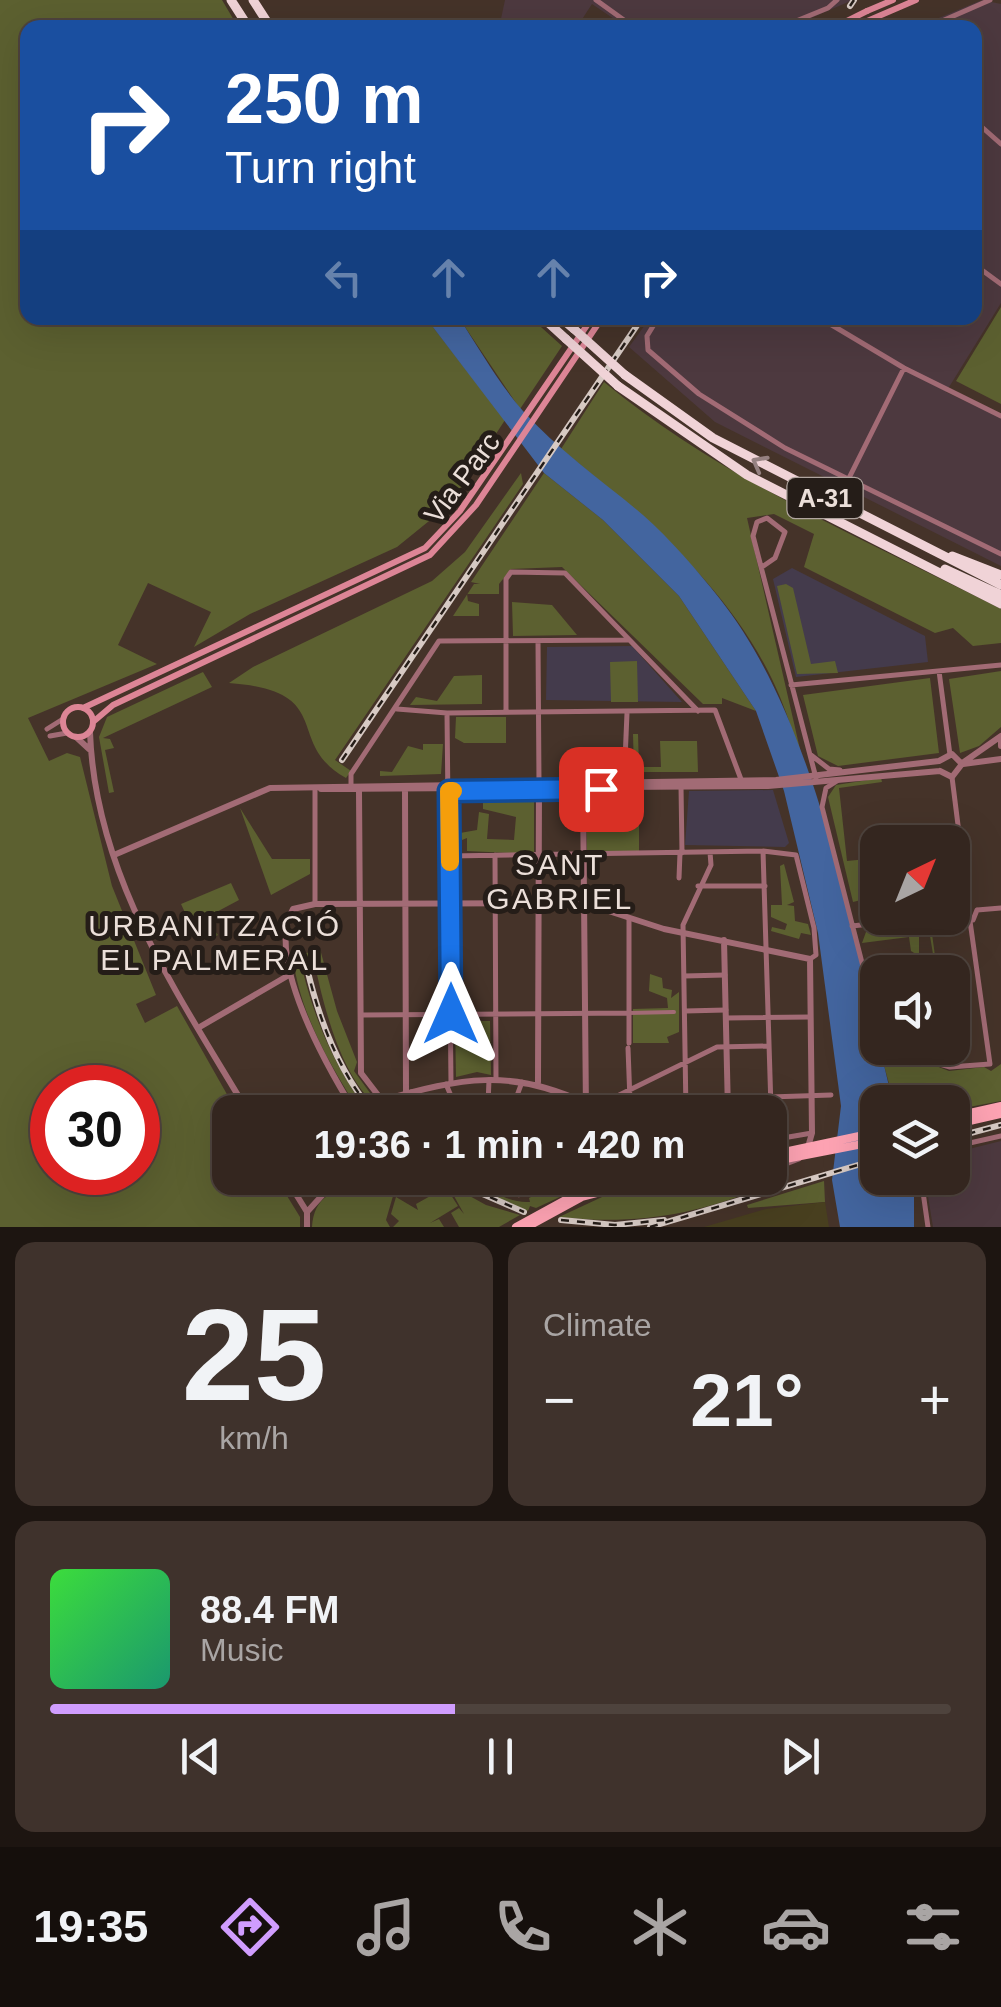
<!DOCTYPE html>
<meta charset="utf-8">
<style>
:root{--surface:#34261f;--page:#3f322c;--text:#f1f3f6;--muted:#a9a5a4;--line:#4e433d;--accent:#d09dfe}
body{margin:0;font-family:Arial,sans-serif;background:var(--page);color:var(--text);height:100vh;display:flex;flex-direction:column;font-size:38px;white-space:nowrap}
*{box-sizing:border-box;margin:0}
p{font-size:32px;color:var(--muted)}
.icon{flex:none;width:55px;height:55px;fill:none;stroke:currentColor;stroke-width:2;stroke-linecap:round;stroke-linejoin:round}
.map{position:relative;height:1227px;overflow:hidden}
.details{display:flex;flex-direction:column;gap:15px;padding:15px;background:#1d1511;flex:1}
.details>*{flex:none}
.guide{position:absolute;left:20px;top:20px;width:962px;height:305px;border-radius:20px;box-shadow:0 10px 40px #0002,0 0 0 2px var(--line);background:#1a4fa0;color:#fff;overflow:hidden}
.needle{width:65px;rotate:43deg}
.tools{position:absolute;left:860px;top:825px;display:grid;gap:20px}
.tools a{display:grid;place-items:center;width:110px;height:110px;border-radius:20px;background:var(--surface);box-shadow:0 10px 40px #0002,0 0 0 2px var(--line);font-size:50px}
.speed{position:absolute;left:30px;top:1065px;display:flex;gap:20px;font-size:50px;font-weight:700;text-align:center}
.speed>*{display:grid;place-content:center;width:130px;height:130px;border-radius:50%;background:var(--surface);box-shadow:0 10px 40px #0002,0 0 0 2px var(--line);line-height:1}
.speed .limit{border:15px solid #d22;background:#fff;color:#111}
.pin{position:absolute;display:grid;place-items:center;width:85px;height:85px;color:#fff;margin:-42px;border-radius:20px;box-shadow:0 5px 15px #0006}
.me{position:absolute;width:110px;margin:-55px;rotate:0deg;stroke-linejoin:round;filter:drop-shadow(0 0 8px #0008)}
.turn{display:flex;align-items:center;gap:35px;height:210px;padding:0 40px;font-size:45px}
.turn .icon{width:130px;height:130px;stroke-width:2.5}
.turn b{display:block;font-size:70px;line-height:85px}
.lanes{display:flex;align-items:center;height:95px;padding:0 40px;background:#0003;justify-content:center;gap:50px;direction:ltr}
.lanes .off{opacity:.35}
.big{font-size:75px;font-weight:700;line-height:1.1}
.details .tile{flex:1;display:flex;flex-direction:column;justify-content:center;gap:15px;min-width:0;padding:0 35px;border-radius:20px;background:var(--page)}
.details .dial{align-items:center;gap:0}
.dial b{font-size:130px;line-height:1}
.song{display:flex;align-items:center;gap:30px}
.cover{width:120px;height:120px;border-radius:15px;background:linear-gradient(135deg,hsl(120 70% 55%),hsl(160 70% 35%))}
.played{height:10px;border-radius:5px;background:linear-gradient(90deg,var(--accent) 45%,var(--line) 45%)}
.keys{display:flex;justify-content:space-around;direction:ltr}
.heat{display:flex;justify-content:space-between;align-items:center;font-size:55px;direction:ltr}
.details .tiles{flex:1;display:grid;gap:15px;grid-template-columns:1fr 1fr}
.tile:last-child{grid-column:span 2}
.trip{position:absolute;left:212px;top:1095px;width:575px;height:100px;border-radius:20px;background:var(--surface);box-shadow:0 10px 40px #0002,0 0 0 2px var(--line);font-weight:700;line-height:100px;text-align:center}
.tabs{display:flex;height:160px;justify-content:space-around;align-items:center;background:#150f0c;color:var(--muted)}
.tabs .icon{width:70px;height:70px}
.tabs .active{color:var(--accent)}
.tabs b{font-size:45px;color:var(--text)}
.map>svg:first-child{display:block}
</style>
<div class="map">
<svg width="1001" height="1227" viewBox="0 0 1001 1227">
<rect width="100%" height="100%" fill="#453329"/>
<path fill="#4d393f" d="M 505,0 L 853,0 L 790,27 L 626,27 L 592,4 L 577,27 L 499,28 Z
M 982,0 L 1001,4 L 1001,303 L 946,392 L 1001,418 L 1001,566 L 715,422 L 629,347 L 650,318 L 975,318 L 975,28 L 917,27 Z
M 1001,1141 L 1001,1227 L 933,1227 L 925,1178 L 952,1178 L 953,1153 Z"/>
<path fill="#443b4c" d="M 792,568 L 925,636 L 928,662 L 796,677 L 773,579 Z
M 632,646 L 682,702 L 546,700 L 547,647 Z
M 773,790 L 789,843 L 785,847 L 685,845 L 689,791 Z"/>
<path fill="#5c6030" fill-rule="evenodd" d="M 0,0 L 222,0 L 238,27 L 28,28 L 28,318 L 426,318 L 505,420 L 460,489 L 434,517 L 397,547 L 250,614 L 194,647 L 211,612 L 148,583 L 118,645 L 157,664 L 28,718 L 49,761 L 67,753 L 80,757 L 112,886 L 156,995 L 136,1004 L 145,1023 L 177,1006 L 237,1112 L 230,1112 L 230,1178 L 276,1178 L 300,1217 L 300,1227 L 0,1227 ZM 52,1088 L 138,1088 L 138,1172 L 52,1172 Z
M 1001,307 L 1001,404 L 956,381 Z
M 459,318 L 531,318 L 562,346 L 520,409 Z
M 604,382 C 723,480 864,539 1001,609 L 1001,643 L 973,646 L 953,628 L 935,633 L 804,567 L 814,534 L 774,514 L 747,518 L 805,771 C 797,746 790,721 780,697 C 737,593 646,518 561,449 Z
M 521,473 L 523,484 L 335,760 L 351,771 L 346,778 C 283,743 338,691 229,683 L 253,667 L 432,581 L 465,552 Z
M 544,473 L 603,520 L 679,596 L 756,711 L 722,698 L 722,704 L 703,704 L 562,567 L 511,569 L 499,584 L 499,594 L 467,594 L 468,601 L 479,604 L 479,616 L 453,616 L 474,584 L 480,584 L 471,582 Z
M 786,584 L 793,588 L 811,664 L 835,661 L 838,673 L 797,674 L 777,586 Z
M 512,602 L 552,605 L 577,635 L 513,636 Z
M 637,661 L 638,702 L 611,702 L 610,662 Z
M 1001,671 L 1001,727 L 979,746 L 960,753 L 949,679 Z
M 203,672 L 212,687 L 103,738 L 110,739 L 114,748 L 105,750 L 114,792 L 109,793 L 99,737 L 107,717 Z
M 482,675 L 482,704 L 410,705 L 416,697 L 437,701 L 454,676 Z
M 930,678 L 939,753 L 838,766 L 818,756 L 803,695 Z
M 456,717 L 506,717 L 506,743 L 464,743 L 455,738 Z
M 633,734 L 638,734 L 639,767 L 661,767 L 660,741 L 697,741 L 698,772 L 634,772 Z
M 423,744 L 443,744 L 441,774 L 380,776 L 380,771 L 392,772 L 408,746 L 423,750 Z
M 881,778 L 882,782 L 839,788 L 847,861 L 877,858 L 877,877 L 858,879 L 861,900 L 853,902 L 828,797 L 836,785 Z
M 483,793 L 534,793 L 534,854 L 467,851 L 467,838 L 462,840 L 460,833 L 477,830 L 479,812 L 489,814 L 487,839 L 514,840 L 516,817 L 483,809 Z
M 591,795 L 639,825 L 639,852 L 587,851 L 586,798 Z
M 240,808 L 272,859 L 310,859 L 310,874 L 271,895 Z
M 784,864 L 794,902 L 787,905 L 794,906 L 795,921 L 808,924 L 811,935 L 801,933 L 799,939 L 771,931 L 772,927 L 785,930 L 787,924 L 771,917 L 771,905 L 782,905 L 780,866 Z
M 231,883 L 239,900 L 209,916 L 202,914 L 218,935 L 213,938 L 200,918 L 188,919 L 181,904 Z
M 948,923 L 963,930 L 932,934 L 936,963 L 923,964 L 922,959 L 933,954 L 930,936 L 919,937 L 919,956 L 911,951 L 909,937 L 862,943 L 866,932 Z
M 320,949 L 337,1011 L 357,1062 L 354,1071 L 384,1112 C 344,1085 326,1015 316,970 L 303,972 C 316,1024 336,1069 368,1112 L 360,1112 C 331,1067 299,1012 293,957 Z
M 650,974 L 662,978 L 663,988 L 672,990 L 671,998 L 679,992 L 679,1032 L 667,1037 L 669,1043 L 633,1043 L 633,1009 L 668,1008 L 667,998 L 649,991 Z
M 455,1021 L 490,1021 L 491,1075 L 477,1072 L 456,1077 Z
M 882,1058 L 918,1059 L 949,1071 L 984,1067 L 991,1071 L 1001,1064 L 1001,1101 L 953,1110 L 952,1102 L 894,1102 Z
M 429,1178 L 437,1178 L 486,1205 L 520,1215 L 499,1227 L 459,1227 L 451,1213 L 459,1208 L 464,1214 L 449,1187 L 436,1178 L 432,1183 Z
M 452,1178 C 480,1177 500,1204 530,1202 L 529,1198 L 569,1178 L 601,1178 L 536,1208 L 530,1206 L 528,1211 Z
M 824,1181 L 825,1202 L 748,1208 L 747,1205 Z
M 702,1183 L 717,1188 L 756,1183 L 758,1189 C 693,1216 630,1225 559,1217 L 615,1191 Z
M 359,1186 L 393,1196 L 386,1220 L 390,1227 L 312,1227 C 314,1197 333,1189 359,1186 Z
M 441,1190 L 449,1192 L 458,1206 L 430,1223 L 439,1219 L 444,1227 L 393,1227 L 399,1221 L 391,1214 L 396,1197 L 418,1210 L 416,1204 Z"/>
<path fill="#483f1f" d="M 825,1202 L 829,1227 L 704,1227 L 766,1209 Z"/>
<path fill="#43659f" d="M 426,318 L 459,318 C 479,348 499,384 523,411 C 559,451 603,481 643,515 C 671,540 697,570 720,599 C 823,730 853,945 893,1102 L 878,1102 L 878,1178 L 914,1178 L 914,1227 L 840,1227 L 832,1180 L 841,1106 L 818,933 L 784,791 L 756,711 L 679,596 L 603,520 L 544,473 Z"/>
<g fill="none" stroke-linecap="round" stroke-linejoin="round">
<path stroke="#a26b75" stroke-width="4" d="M 628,1013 L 674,1012"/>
<path stroke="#a26b75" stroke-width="5" d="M 596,0 L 635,28
M 779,28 L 828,8 L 837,0
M 926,28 L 990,0
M 975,121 L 1001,144
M 975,265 L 1001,284
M 658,318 L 647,336 L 648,350 L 699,394 L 785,448 L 1001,554
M 820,318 L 904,368 L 1001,416
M 848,480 L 904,368
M 762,567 L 775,558 L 785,532 L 767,518 L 757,522 L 753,536 L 816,778
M 538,641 L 539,783
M 939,671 L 950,755
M 791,685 L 1001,665
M 397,709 L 447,713 L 715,710 L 742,782
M 506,712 L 506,579 L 511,572 L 565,573 L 698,711
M 447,713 L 451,1083
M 47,729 L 63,719
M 50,736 L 67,733
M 811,755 L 829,769 L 840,770
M 952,777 L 968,905
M 837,781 L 826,788 L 822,807 L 878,1025
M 351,784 L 351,774 L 439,641 L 627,640
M 624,784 L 627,713
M 681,786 L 682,853
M 315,788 L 315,904
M 763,851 L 772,1140
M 495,855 L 496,1080
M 450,856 L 763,851 L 796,855 L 814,928 L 816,955 L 810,959
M 679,878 L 680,853
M 698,886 L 765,886
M 968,905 L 961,913 L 965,920 L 973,920 L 977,910
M 977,910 L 1001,908
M 852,926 L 923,918
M 684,976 L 725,975
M 685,1011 L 726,1010
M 362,1015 L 628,1013
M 726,1018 L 810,1017
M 629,1043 L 629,919
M 628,1048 L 630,1101
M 884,1048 L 950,1067 L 990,1064 L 970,921
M 446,1084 L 451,1096 L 474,1112
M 411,1092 L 423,1112
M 519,1097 L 540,1111
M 605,1102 L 831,1095
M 585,1103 L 605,1102 L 717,1047 L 769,1046
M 488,1104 L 489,1080
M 475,1112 L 488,1104 L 503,1112
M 511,1112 L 522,1082
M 686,1112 L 683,925 L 711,865 L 710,852
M 771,1140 L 812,1133
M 952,1147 L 1001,1136
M 770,1170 L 799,1159
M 661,1178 L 725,1178
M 921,1178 L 928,1227"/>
<path stroke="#a26b75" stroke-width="6" d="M 90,732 C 95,876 178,994 248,1112
M 76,737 L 89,749
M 1001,742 L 1001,746
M 961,764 L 1001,736
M 963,764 L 1001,759
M 940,771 L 952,777 L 962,764
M 321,789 L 768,786 L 940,771
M 583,790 L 586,1112
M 359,792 L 361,1073 L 391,1112
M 405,792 L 406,1093
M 114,855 L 270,788 L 776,780 L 939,761 L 952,754 L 962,764
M 724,940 L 728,1112
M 198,1028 L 289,975
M 538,1082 L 539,789
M 384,1100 C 460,1078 511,1068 585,1103
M 355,1112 C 329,1070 264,958 293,909 L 315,904 L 584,903 L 664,929 L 810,959 L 812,1133 L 808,1147
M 286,1178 L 307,1212 L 307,1227
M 474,1178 C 514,1199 522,1200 561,1178
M 527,1192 L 539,1178
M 307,1212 L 327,1190 L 364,1178"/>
<path stroke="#dd8596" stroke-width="6" d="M 867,11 L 893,0
M 851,28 L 916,0
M63 722a15 15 0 1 1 30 0a15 15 0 1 1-30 0Z
M 83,708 L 425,548 L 460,511 L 592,318
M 93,722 L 113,705 L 430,555 L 476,505 L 602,318"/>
<path stroke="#fea3b3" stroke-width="8" d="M 952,1117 L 1001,1106
M 952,1125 L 1001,1114
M 770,1155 L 878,1132
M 770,1162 L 878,1141
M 516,1227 L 580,1192 L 625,1178
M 527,1227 L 582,1197 L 655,1178"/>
<path stroke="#f0d3d7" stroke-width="9" d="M 231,0 L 249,28
M 253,0 L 271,28
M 543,318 L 566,339
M 561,318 L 574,329
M 625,375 L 713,438 L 1001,585
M 618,386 L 747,475 L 1001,604
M 952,556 L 1001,575
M 945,569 L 1001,595"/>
<g stroke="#d6c9c3" stroke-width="6">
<path id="rail" d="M 850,6 L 854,0
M 342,760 L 642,318
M 307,968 C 319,1020 339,1072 373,1112
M 952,1138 L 1001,1125
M 446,1178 L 524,1212
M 561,1220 L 615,1225 L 664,1220
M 650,1227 L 878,1159"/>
</g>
<use href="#rail" stroke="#251d18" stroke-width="2.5" stroke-dasharray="8" stroke-linecap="butt"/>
<path stroke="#dd8596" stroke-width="6" d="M 833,28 L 867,11"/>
<path stroke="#f0d3d7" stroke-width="9" d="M 574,329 L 625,375
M 566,339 L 618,386"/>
</g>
<defs><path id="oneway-chevron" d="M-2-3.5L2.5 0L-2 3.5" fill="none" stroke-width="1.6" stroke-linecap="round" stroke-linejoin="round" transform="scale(2.5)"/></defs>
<use stroke="#958181" href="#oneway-chevron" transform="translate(759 463) rotate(-151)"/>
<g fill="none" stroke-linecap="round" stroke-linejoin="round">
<g stroke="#114b97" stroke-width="25">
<path id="route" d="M 451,1014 L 449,791 L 601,789"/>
</g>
<use href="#route" stroke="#1a73e8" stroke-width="18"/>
<path stroke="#f59e0b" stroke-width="18" d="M 450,862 L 449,791 L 453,791"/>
</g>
<g text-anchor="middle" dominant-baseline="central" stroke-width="10" stroke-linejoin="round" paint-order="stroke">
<rect fill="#251d18" stroke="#b0a59f" stroke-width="2.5" x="787.5" y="478" width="75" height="40" rx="8"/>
<g font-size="25" font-weight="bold" fill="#ebdfd9">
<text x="825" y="498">A-31</text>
</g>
<g font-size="28" fill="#ebdfd9" stroke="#251d18">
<text transform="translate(462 478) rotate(-53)">Via Parc</text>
</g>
<g font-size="30" letter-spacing="2.5" fill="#ebdfd9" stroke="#251d18">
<text x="560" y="864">SANT<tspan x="560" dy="34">GABRIEL</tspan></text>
<text x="215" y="925">URBANITZACIÓ<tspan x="215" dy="34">EL PALMERAL</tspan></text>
</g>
</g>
</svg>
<div class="tools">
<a><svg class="needle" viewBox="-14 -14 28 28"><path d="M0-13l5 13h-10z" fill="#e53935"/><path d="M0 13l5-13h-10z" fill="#a9a5a4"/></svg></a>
<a><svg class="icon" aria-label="sound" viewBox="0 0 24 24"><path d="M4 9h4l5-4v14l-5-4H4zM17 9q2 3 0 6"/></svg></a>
<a><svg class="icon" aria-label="layers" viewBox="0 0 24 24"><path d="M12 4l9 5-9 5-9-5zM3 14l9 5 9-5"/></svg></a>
</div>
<div class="speed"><div class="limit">30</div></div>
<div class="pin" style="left:601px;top:789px;background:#d93025"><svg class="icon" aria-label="arrive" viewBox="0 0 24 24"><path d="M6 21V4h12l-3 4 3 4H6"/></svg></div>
<svg class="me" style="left:451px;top:1014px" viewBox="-20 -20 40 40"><path d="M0-17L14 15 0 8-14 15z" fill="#1a73e8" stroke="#fff" stroke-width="4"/></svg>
<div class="trip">19:36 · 1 min · 420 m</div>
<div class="guide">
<div class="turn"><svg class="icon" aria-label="right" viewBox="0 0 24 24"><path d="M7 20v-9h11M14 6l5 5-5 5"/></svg><div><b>250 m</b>Turn right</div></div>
<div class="lanes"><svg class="icon off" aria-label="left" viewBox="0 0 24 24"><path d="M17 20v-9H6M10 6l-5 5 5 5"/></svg><svg class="icon off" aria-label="ahead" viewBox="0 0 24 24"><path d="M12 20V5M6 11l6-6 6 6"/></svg><svg class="icon off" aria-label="ahead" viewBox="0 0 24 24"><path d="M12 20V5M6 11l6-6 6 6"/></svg><svg class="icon" aria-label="right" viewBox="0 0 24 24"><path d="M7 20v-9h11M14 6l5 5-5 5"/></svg></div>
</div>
</div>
<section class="details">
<div class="tiles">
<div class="tile dial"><b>25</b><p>km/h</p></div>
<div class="tile"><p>Climate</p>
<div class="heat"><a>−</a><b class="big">21°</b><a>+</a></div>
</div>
<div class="tile">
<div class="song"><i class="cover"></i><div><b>88.4 FM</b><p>Music</p></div></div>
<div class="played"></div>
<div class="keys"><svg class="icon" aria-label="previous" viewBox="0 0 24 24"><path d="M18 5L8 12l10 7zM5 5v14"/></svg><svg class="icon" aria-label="pause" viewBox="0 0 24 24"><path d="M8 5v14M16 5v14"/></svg><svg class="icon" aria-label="next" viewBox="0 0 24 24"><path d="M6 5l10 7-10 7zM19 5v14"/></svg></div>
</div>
</div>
</section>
<nav class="tabs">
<b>19:35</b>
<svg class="icon active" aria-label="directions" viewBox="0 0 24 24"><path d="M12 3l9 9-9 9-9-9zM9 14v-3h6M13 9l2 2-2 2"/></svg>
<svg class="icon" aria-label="music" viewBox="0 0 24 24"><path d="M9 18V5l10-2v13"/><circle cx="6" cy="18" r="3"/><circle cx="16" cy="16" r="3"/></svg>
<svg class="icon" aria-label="phone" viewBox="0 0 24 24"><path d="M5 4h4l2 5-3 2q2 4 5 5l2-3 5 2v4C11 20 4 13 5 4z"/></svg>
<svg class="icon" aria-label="climate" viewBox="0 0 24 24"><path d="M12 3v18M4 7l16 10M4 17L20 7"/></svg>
<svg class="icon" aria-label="car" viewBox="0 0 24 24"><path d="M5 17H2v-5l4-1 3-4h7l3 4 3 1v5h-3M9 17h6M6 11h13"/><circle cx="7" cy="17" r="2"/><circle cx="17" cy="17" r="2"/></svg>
<svg class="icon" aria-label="filters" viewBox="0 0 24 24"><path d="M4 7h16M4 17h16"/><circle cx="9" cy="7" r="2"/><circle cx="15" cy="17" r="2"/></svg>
</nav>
